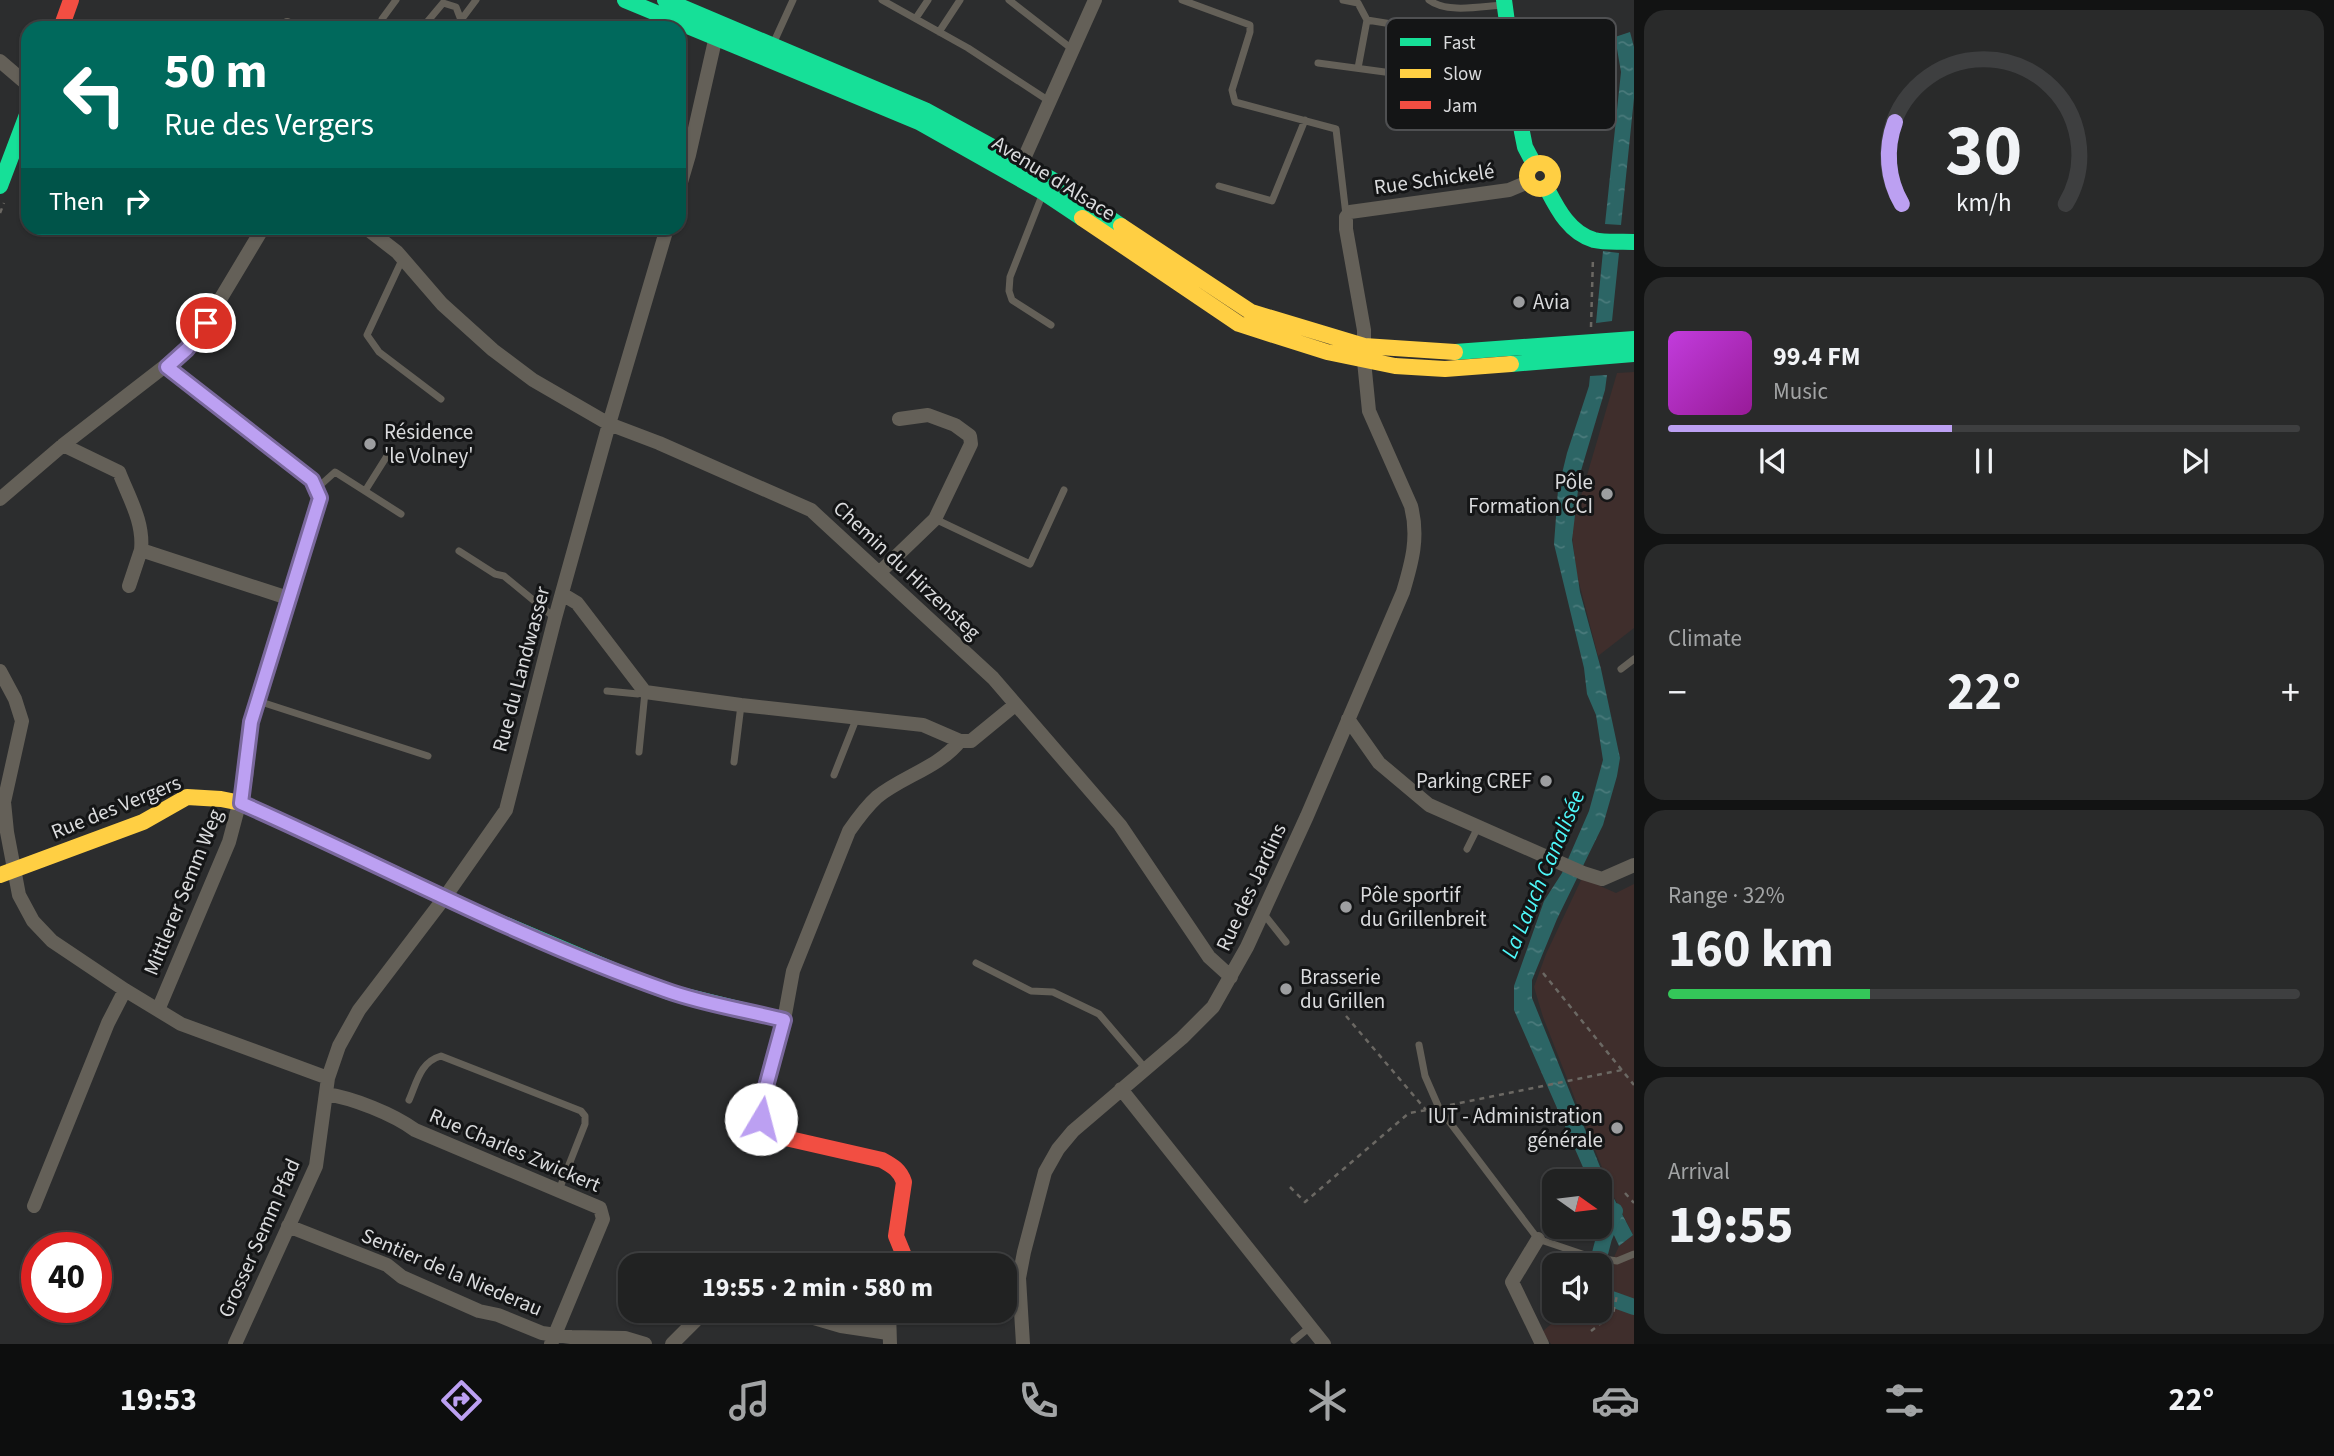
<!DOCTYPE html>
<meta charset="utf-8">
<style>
:root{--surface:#212222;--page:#292a2a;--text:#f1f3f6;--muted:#a2a4a5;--line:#3e3f40;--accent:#bca0f2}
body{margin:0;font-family:"Source Sans 3",sans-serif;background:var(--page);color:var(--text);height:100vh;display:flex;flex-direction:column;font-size:26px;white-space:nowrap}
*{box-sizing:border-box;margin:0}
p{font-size:23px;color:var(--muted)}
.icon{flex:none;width:38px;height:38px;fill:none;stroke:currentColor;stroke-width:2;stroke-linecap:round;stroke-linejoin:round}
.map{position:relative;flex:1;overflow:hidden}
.side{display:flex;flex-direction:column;gap:10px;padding:10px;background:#121313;width:700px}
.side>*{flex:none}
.hud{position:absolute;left:21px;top:21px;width:665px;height:214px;border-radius:21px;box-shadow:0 2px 5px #0004,0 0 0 2px var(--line);background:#00695c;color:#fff;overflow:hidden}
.needle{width:46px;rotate:104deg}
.controls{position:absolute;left:1542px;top:1169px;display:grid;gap:14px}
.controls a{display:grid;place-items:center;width:70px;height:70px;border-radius:14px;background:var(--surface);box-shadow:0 2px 5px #0004,0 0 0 2px var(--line);font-size:35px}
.speed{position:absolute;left:21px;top:1232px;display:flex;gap:14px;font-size:35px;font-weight:700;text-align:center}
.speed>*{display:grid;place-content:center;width:91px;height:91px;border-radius:50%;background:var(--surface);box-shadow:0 2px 5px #0004,0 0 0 2px var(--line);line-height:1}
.speed .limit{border:10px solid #d22;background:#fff;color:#111}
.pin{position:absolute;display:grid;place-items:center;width:60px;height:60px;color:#fff;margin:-30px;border:4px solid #fff;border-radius:50%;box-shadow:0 2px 7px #0007}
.me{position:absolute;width:77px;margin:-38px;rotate:8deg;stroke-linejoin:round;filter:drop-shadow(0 0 5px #0008)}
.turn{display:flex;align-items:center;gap:24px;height:147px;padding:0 28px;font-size:32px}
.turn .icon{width:91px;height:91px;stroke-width:2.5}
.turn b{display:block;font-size:49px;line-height:60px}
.then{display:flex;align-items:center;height:66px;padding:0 28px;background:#0003;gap:14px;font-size:26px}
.big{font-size:52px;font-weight:700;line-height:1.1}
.side .card{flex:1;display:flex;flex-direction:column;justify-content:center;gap:10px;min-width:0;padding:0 24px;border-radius:21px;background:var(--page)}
.side .dial{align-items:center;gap:0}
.dial svg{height:182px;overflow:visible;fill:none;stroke:var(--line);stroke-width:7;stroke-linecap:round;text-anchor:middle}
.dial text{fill:var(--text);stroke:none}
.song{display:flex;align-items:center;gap:21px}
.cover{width:84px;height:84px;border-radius:10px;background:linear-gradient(135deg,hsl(290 70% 55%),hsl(300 70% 35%))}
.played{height:7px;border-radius:4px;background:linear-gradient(90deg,var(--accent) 45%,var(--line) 45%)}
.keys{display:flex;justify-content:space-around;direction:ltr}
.heat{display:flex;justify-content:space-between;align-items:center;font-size:38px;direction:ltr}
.charge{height:10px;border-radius:5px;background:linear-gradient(90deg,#34c759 32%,var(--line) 0)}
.trip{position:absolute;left:618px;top:1253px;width:399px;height:70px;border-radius:21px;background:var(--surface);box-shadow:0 2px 5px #0004,0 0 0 2px var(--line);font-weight:700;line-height:70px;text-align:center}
.tabs{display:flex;height:112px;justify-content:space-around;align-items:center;background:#0d0e0e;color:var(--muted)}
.tabs .icon{width:49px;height:49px}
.tabs .selected{color:var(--accent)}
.tabs b{font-size:32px;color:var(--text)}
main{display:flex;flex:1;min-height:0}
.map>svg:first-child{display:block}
</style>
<main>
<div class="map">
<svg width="1634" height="1344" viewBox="0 0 1634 1344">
<defs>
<pattern id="water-ripples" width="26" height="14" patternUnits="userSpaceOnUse" patternTransform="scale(1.75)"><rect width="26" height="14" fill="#2c6565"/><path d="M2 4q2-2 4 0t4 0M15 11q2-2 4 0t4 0" fill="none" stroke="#4a7a7b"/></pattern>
</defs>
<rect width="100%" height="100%" fill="#2c2d2e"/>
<path fill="#3f2e2c" d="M 1634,372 L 1634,628 L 1598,656 L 1576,571 L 1572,534 L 1573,523 L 1617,373 Z
M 1582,878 L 1616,893 L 1634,884 L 1634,1344 L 1551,1344 L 1542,1332 L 1566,1311 L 1600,1311 L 1600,1282 L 1605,1277 L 1619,1246 L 1633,1235 L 1614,1197 L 1593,1145 L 1543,1017 L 1534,987 L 1546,954 Z"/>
<path fill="url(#water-ripples)" d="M 1630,32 L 1634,47 L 1634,98 L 1621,225 L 1605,224 L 1621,72 L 1615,37 Z
M 1603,251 L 1619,253 L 1612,321 L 1596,323 Z
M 1607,375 L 1605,390 L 1580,474 L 1572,540 L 1580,592 L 1601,669 L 1620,758 L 1617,776 L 1603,825 L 1557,919 L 1532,980 L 1532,998 L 1609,1189 L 1633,1235 L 1619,1246 L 1600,1205 L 1600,1181 L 1589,1181 L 1514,1010 L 1514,986 L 1544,901 L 1562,873 L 1589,811 L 1603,760 L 1596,715 L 1587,694 L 1584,668 L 1554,544 L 1558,490 L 1567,453 L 1589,386 L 1590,376 Z"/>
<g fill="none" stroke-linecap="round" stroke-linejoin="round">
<path stroke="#2c6565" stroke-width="16" d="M 1597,1265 L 1604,1238 L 1615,1211
M 1600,1286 L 1609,1298 L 1634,1307"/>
<path stroke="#6b6863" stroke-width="2.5" stroke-dasharray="5 5" stroke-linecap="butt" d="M 0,213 L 4,203
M 1591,327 L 1593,257
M 1543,973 L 1634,1085
M 1346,1016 L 1426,1110
M 1450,1105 L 1622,1070
M 1290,1187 L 1305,1202 L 1409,1113 L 1427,1110
M 1625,1193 L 1634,1203
M 1591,1331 L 1613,1314 L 1617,1295"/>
<path stroke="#646058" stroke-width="7" d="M 882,0 L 968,48 L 1049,101
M 1009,0 L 1072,49
M 1182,0 L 1250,25 L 1250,32 L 1232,90 L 1235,102 L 1336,129 L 1346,215
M 1343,0 L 1358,3 L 1367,20 L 1358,68
M 1429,0 C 1447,14 1483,6 1504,5
M 916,18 L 928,0
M 1367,20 L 1404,26
M 387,28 L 382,19 L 396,0
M 422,28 L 443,3 L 456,7 L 461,20 L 476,0
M 939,32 L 960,0
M 1443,33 L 1445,80
M 773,44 L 793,0
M 1318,63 L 1459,82
M 1491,85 L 1515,89
M 1219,186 L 1272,201 L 1305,120
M 1043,193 L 1010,277 L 1009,291 L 1012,300 L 1051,325
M 402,260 L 367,335 L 379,352 L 441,399
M 316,489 L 335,472 L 401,514
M 365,491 L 392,448
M 935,519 L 1030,564 L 1064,490
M 459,551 L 495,574 L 504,576 L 555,618
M 1621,669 L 1634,659
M 607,691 L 638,694 L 645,692 L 639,752
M 258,701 L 428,756
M 734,762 L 741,705
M 834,775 L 857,717
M 1467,849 L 1478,827
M 1263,913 L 1286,942
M 976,963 L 1031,991 L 1053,992 L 1099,1014 L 1146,1069
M 1419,1045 L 1425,1076 L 1439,1108 L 1538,1239 L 1591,1257 L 1617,1261 L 1634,1254
M 409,1100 C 417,1082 420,1062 441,1056 L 581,1111 L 585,1116 L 585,1124 L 559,1190
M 1294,1340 L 1310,1327"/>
<path stroke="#646058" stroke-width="14" d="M 287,25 L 292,28
M 0,61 L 28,85
M 1022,163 L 1095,0
M 679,189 L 689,155 L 716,36
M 366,228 L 397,252 L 442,304 L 493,350 L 533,380 L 609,424 L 659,443 L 811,510 L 993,678 L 1120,825 L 1209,957 L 1231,977
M 1364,346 L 1364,330 L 1346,229 L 1346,217 L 1350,212 L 1509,190 L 1528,182
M 63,445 L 119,472 C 129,498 144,522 141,550 L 288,598
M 0,499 L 63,445 L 187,349 L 206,323 L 263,228
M 880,572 L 935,519 L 971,444 L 970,436 L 955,425 L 928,415 L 899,419
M 129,586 L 141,550
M 562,594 L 577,603 L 645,692 L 741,705 L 923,725 L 960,741 L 971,741 L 1015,705
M 0,671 L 15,699 L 22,721 L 4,802 L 7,832 L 19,895 L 33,921 L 52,941 L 125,990 L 181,1024 L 328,1078 L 316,1166 L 235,1344
M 1348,719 L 1379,763 L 1429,805 L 1583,873 L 1602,879 L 1634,865
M 158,1010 L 229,842 L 246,778 L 251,722 L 320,498 L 312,480 L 167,367
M 784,1020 L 793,971 L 849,831 C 858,818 866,807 877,797 C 903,776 938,768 960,741
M 328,1078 L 339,1046 L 359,1010 L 445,897 L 506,810 L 555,618 L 609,424 L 667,228
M 1121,1089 L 1324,1344
M 326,1094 C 353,1098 393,1114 415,1130 L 600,1208 L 603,1219 L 551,1344
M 34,1206 L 108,1023 L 125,990
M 288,1226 L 387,1265 L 402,1277 L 479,1311 L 498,1315 L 542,1333 L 571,1337 L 625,1338 L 645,1344
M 1538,1239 L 1512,1282 L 1542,1344
M 902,1265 L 905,1258 L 947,1265
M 1004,1275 L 1019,1278
M 790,1311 L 841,1326 L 888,1333
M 889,1311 L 890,1344
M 672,1344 L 705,1311
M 1023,1344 L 1019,1278 L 1024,1252 L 1045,1172 L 1058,1149 L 1073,1131 L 1182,1038 L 1213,1007 L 1247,947 L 1307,816 L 1403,592 C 1412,562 1419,537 1411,506 L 1369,411 L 1364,361"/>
<path stroke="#16e098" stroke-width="16" d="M 625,0 L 919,122 L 1043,192 L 1082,218
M 665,0 L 925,110 L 1051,179 L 1121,226
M 1504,0 L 1522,132 L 1525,147 L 1534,164
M 0,186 L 28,112
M 1546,187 C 1557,208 1569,233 1594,240 C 1607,243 1621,241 1634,242
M 1455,352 L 1634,339
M 1511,364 L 1634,354
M 340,848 L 480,914 L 632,978 L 669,992 L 784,1020 L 761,1105 L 762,1116 L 767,1126"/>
<path stroke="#ffcf43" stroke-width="16" d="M1527 176a13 13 0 1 1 26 0a13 13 0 1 1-26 0Z
M 1082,218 L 1239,324 L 1327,352 L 1395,366 L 1445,369 L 1511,364
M 1121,226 L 1251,312 L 1364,346 L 1455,352
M 0,875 L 143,822 L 187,797 L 221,799 L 241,803 L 340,848"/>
<path stroke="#f24e42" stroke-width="16" d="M 61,28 L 71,0
M 767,1126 L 781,1137 L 882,1160 C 893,1166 900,1170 904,1182 L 896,1236 L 905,1258"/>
</g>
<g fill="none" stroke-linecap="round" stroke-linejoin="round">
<g stroke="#7a689d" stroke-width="18">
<path id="route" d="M 206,323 L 187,349 L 167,367 L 312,480 L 320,498 L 251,722 L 241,803 C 382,865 519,939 665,990 C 703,1004 745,1010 784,1020 L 761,1105 L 761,1119"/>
</g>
<use href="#route" stroke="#bca0f2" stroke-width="12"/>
</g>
<g fill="#9d9ea0" stroke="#141516" stroke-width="2.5">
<circle cx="1519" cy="302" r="7"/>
<circle cx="370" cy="444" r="7"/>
<circle cx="1607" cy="494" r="7"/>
<circle cx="1546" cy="781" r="7"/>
<circle cx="1346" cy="907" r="7"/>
<circle cx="1286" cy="989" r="7"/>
<circle cx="1617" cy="1128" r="7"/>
</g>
<g text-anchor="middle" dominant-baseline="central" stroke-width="6" stroke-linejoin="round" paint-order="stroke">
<g font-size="21" fill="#dadbdd" stroke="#141516">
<text transform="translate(1054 178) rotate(32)">Avenue d'Alsace</text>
<text transform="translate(1434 179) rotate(-8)">Rue Schickelé</text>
<text transform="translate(907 570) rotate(43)">Chemin du Hirzensteg</text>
<text transform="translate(521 669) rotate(-75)">Rue du Landwasser</text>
<text transform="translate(116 807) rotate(-22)">Rue des Vergers</text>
<text transform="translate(1251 887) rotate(-65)">Rue des Jardins</text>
<text transform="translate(183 892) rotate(-68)">Mittlerer Semm Weg</text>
<text transform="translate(515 1150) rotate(23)">Rue Charles Zwickert</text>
<text transform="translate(259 1238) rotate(-66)">Grosser Semm Pfad</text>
<text transform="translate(452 1272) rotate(23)">Sentier de la Niederau</text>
</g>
<g font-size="21" fill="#dadbdd" stroke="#141516" text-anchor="start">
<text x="1533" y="302">Avia</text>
<text x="384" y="432">Résidence<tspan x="384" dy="24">'le Volney'</tspan></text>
<text x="1593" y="482" text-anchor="end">Pôle<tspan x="1593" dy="24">Formation CCI</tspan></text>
<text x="1532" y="781" text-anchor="end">Parking CREF</text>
<text x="1360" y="895">Pôle sportif<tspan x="1360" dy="24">du Grillenbreit</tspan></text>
<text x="1300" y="977">Brasserie<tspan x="1300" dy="24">du Grillen</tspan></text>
<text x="1603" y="1116" text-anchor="end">IUT - Administration<tspan x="1603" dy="24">générale</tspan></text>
</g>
<g font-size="23" font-style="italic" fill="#4ef7f9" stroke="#141516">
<text transform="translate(1543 874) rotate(-67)">La Lauch Canalisée</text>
</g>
</g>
<rect x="1386" y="18" width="230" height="112" rx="10" fill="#141516" stroke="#4f5052" stroke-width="2"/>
<rect x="1400" y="38" width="31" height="8" fill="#16e098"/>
<rect x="1400" y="69" width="31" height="9" fill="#ffcf43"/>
<rect x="1400" y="101" width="31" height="8" fill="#f24e42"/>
<g font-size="19" fill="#dadbdd">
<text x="1443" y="49">Fast</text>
<text x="1443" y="80">Slow</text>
<text x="1443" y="112">Jam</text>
</g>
</svg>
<div class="controls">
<a><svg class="needle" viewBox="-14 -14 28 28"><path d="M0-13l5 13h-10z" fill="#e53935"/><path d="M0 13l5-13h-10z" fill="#a2a4a5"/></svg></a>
<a><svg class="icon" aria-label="sound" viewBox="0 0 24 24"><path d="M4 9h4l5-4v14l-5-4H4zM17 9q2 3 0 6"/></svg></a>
</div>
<div class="speed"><div class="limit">40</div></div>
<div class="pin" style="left:206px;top:323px;background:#d93025"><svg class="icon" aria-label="arrive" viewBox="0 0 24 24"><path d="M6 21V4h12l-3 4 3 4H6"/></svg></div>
<svg class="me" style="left:761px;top:1119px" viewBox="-20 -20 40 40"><circle r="19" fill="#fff"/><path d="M0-13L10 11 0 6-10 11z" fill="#bca0f2"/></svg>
<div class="trip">19:55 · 2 min · 580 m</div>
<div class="hud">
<div class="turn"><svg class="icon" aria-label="left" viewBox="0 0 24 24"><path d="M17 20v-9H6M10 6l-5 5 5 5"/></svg><div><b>50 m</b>Rue des Vergers</div></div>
<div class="then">Then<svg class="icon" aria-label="right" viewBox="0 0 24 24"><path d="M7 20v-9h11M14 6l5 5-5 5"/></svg></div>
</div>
</div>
<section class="side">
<div class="card dial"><svg viewBox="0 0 100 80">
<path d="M14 69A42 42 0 1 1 86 69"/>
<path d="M14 69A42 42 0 0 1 11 33" stroke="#bca0f2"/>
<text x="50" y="56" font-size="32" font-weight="700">30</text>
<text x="50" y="72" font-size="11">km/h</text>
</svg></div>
<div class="card">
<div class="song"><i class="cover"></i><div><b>99.4 FM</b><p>Music</p></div></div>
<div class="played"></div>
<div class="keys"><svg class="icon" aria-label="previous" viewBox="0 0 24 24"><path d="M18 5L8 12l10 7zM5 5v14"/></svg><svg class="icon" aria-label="pause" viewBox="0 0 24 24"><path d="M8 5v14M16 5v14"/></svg><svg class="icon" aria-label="next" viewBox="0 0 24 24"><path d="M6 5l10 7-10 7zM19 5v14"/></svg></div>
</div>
<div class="card"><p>Climate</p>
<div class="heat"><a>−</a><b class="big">22°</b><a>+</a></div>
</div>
<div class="card"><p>Range · 32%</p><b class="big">160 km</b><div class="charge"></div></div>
<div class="card"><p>Arrival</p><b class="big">19:55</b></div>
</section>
</main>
<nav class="tabs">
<b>19:53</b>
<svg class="icon selected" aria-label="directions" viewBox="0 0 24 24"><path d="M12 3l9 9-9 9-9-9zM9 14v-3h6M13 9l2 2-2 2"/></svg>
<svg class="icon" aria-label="music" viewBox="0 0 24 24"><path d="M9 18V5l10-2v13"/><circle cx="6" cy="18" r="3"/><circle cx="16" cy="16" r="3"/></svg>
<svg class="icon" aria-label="phone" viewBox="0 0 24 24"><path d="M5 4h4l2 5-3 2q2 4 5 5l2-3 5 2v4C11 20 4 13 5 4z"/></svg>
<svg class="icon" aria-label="climate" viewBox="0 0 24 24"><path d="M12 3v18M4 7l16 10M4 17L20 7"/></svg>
<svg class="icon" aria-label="car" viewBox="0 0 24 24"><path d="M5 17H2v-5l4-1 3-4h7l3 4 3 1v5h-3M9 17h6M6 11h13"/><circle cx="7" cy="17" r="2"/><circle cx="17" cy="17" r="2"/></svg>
<svg class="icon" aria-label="filters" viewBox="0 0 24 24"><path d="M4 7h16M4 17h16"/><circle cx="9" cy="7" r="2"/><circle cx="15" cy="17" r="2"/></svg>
<b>22°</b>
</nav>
